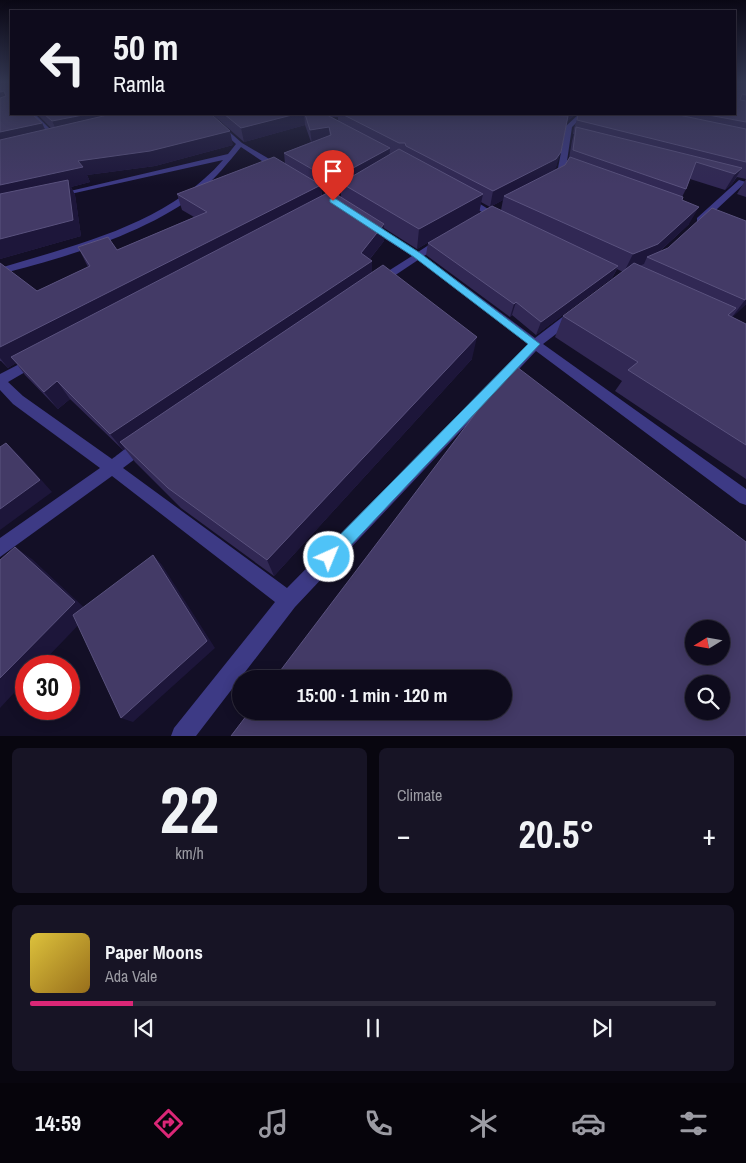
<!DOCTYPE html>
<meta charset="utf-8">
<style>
:root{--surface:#0e0b1c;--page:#171425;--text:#f1f3f6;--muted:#9b9ba3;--line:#2e2b3b;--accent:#db2777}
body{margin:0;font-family:"Archivo Narrow",sans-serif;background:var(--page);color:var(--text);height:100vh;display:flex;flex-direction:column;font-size:19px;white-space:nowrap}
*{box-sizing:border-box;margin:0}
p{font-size:16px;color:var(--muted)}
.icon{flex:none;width:28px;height:28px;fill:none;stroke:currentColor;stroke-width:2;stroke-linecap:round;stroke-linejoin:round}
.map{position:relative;height:736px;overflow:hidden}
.sheet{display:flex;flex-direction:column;gap:12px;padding:12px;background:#08060f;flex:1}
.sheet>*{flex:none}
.hud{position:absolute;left:10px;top:10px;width:726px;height:105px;border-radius:0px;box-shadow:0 2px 12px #0003,0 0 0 1px var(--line);background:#0e0b1c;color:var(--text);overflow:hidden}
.needle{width:32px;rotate:259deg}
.buttons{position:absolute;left:685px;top:620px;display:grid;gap:10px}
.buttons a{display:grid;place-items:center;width:45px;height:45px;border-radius:50%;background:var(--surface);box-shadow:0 2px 12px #0003,0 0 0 1px var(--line);font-size:25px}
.speed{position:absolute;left:15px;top:655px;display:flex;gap:10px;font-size:25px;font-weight:700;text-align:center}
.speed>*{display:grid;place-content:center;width:65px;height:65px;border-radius:50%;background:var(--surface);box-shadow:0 2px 12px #0003,0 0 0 1px var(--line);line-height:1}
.speed .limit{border:8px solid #d22;background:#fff;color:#111}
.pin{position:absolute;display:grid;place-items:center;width:42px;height:42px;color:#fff;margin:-51px -21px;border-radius:50% 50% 50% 0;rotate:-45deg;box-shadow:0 0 5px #0007}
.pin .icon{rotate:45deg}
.me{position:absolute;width:55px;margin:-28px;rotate:44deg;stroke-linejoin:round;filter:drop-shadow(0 0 4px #0008)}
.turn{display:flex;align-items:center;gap:18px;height:105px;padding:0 20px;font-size:22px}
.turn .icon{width:65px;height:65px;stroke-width:2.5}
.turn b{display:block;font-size:35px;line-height:42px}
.big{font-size:38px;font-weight:800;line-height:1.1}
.sheet .tile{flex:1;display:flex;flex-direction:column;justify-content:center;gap:8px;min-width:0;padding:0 18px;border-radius:8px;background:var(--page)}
.sheet .dial{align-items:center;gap:0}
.dial b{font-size:65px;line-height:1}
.song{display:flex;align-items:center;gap:15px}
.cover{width:60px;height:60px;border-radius:8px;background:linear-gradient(135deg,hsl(50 70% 55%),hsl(40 70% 35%))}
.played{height:5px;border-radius:2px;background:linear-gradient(90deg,var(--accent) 15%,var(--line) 15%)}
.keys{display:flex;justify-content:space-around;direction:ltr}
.heat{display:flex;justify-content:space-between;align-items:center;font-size:28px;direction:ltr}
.sheet .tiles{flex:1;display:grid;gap:12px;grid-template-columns:1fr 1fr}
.tile:last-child{grid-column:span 2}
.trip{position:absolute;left:232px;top:670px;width:280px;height:50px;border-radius:25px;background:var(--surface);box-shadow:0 2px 12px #0003,0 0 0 1px var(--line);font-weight:800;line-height:50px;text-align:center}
.tabs{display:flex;height:80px;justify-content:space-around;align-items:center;background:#06040b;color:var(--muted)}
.tabs .icon{width:35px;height:35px}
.tabs .active{color:var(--accent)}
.tabs b{font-size:22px;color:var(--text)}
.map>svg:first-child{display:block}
</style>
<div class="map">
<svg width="746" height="736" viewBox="0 0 746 736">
<rect width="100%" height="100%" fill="#130f26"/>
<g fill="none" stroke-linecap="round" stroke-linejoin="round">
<path fill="#3d3a85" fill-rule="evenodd" d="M 29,114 L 35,114 L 59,138 L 59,140 L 55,140 Z
M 203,114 L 209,114 L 242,143 L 283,167 L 283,171 L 277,171 L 241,147 C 228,163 215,179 199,192 C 150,232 62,259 0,274 L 0,268 C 79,244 167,224 223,160 L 57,197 L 53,195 L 228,154 L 236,144 Z
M 579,114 L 585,114 L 572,127 L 566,168 L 557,180 L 551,180 L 550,178 L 558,168 L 566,126 Z
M 739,180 L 746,182 L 703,222 L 697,222 L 697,218 Z
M 463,197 L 469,197 L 504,219 L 497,221 L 463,201 Z
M 371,223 L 418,252 L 438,239 L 444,239 L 444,243 L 424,256 L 535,338 L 569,312 L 577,312 L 579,315 L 577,318 L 543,344 L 746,489 L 746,505 L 740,503 L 536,351 L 295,607 L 196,736 L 171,736 L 174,728 L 275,602 L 112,476 L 0,557 L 0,538 L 100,468 L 13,404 L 0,390 L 0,374 L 31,358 L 39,358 L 41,361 L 39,364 L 8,382 L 23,396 L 112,459 C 121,453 135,438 147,442 L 149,446 L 147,450 L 123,468 L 287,588 L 528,344 L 418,260 L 382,284 L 374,284 L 374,280 L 412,256 L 368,228 L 368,224 Z"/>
</g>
<path fill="#312854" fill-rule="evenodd" d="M 0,82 L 11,114 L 42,123 L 45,129 L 51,128 L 37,114 L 211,114 L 233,145 L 155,166 L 87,175 L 90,182 L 71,187 L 75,195 L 81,236 L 0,259 Z
M 746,82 L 746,197 L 737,194 L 746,179 L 737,177 L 732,184 L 725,190 L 690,179 L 686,189 L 682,197 L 682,200 L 689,224 L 659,252 L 746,221 L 746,304 L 732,317 L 746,324 L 746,479 L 615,391 L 622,381 L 555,337 L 563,316 L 623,272 L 617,269 L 612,278 L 536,335 L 512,315 L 510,317 L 426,255 L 428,243 L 501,210 L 503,200 L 490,207 L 481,202 L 479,213 L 417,249 L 384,228 L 384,241 L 370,259 L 372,272 L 472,359 L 274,576 L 181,508 L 135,462 L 125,449 L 123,450 L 70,399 L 58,409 L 25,375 L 16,363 L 8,368 L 1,361 L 0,361 L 0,263 L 37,291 L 88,267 L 78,247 L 117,250 L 194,217 L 182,210 L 177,194 L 285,164 L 284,153 L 311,142 L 305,125 L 244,142 L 212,114 L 576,114 L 566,122 L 556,167 L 554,170 L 565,165 L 569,158 L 572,141 L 574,134 L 573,134 L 574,128 L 579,114 L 735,114 ZM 332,117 L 338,117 L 338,121 ZM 321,189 L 326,192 L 327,193 L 322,196 ZM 341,191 L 341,197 L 335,194 Z"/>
<path fill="#1d163a" d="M 4,91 L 11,103 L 0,106 L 0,92 Z
M 88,114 L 153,114 L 59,135 L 52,121 Z
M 296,114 L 304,114 L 305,125 L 244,142 L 241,128 Z
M 569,114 L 576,114 L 566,122 Z
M 42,123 L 48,137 L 0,148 L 0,132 Z
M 329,127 L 330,141 L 312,144 L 310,130 Z
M 230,131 L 233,145 L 155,166 L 87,175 L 90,182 L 71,187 L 75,195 L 81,236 L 0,259 L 0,185 L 78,161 Z
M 390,148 L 389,162 L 341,183 L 341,191 L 332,196 L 331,180 Z
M 561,152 L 556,167 L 552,174 L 504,196 L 503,200 L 490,207 L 493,191 Z
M 742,168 L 732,184 L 725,190 L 735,174 Z
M 321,185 L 322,201 L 11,357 L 16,363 L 8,368 L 0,358 L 0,347 Z
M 483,194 L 479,213 L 417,249 L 419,229 Z
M 699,207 L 689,224 L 651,259 L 647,257 L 644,264 L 624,272 L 633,254 Z
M 384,224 L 384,241 L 364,266 L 372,261 L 372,279 L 120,442 L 125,449 L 123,450 L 110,434 L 361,253 Z
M 618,266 L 612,278 L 536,335 L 541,322 Z
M 746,298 L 746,304 L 729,321 L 745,300 Z
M 516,302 L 512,315 L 510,317 L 514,304 Z
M 477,337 L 472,359 L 274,576 L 267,560 Z
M 57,381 L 70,399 L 58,409 L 44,392 Z
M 6,443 L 19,455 L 52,492 L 0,530 L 0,509 Z
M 15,547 L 32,559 L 90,613 L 39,666 L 26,666 L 26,680 L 0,708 L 0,678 Z
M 153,555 L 162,565 L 215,648 L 133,722 L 121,718 Z"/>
<path fill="#433a66" stroke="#5a527e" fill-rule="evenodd" d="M 0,82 L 11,82 L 11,114 L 32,114 L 42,123 L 0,132 L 0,98 L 6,96 L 4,91 L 0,92 Z
M 735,82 L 746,82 L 746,95 L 742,94 L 740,100 L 746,101 L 746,122 L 703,114 L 735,114 Z
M 44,114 L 88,114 L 52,121 Z
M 112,114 L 211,114 L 230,131 L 150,151 L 78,161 L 83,167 L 0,185 L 0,140 Z
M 224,114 L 296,114 L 241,128 Z
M 305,114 L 325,114 L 390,148 L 331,180 L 284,153 L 331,135 L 329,127 L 310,130 Z
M 342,114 L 513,114 L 568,116 L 561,152 L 556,159 L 493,191 L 406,146 L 405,143 L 399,143 Z
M 578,114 L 674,114 L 746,129 L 746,162 L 577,120 Z
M 576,127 L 742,168 L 735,174 L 696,162 L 686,189 L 573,150 Z
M 399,149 L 483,194 L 419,229 L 341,183 Z
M 274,157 L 321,185 L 0,347 L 0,263 L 37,291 L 90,266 L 78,247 L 108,237 L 117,250 L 207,212 L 177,194 Z
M 570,157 L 683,197 L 682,200 L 699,207 L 658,244 L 633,254 L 504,196 L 565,165 Z
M 68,180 L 73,220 L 0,239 L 0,194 Z
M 331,191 L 384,224 L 361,253 L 372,261 L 110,434 L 57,381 L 44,392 L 11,357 Z
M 492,206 L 618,266 L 541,322 L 516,302 L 514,304 L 428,243 Z
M 712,208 L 746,221 L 746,298 L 745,300 L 647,257 L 668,248 Z
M 634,263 L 736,308 L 728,315 L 746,324 L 746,445 L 628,370 L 638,362 L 563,316 Z
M 383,265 L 477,337 L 267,560 L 168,488 L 120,442 Z
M 513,364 L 746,542 L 746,736 L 231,736 L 250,711 L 504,711 L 504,679 L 274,679 ZM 694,629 L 721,629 L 721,656 L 694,656 ZM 694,684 L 721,684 L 721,711 L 694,711 Z
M 6,443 L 40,480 L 0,509 L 0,447 Z
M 15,547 L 75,602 L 0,678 L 0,560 Z
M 153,555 L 207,641 L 121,718 L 73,615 Z"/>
<linearGradient id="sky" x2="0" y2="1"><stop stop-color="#0a0815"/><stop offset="0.44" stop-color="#333752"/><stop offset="1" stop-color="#333752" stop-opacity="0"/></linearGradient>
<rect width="746" height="185" fill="url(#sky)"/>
<path fill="#4fc3f7" stroke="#337fa1" d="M 330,199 L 336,199 L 420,253 L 540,344 L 334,563 L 329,565 L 323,563 L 321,557 L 323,552 L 528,344 L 414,257 L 330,202 Z"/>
</svg>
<div class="buttons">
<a><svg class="needle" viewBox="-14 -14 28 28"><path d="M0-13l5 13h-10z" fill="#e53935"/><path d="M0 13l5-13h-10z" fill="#9b9ba3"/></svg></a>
<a><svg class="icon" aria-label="search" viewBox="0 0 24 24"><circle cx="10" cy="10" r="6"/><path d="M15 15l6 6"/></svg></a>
</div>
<div class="speed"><div class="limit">30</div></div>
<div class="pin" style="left:333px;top:201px;background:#d93025"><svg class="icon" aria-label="arrive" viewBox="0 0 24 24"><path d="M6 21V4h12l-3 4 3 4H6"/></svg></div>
<svg class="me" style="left:329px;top:557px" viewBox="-20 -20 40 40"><circle r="17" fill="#4fc3f7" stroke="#fff" stroke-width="3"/><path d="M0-11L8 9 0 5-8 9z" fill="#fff"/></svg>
<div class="trip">15:00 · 1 min · 120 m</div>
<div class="hud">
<div class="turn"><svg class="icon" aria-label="left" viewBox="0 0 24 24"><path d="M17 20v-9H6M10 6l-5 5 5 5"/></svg><div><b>50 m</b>Ramla</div></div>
</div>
</div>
<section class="sheet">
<div class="tiles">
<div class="tile dial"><b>22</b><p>km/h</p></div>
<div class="tile"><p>Climate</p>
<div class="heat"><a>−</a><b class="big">20.5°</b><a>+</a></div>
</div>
<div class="tile">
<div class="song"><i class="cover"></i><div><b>Paper Moons</b><p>Ada Vale</p></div></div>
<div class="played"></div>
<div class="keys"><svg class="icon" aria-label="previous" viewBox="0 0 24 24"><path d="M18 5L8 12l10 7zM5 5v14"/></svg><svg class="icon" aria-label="pause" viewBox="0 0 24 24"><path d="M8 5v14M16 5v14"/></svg><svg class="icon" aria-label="next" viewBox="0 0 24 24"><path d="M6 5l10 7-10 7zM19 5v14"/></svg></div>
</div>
</div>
</section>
<nav class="tabs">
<b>14:59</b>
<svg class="icon active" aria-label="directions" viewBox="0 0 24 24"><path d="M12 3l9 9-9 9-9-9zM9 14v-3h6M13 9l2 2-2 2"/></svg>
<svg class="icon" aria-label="music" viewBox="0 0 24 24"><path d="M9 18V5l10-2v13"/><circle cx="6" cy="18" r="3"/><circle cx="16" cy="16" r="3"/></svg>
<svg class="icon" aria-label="phone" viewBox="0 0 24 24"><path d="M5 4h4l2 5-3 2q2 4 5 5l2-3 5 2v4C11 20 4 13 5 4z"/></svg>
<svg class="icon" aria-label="climate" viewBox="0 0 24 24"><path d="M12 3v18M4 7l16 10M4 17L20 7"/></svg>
<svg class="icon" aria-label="car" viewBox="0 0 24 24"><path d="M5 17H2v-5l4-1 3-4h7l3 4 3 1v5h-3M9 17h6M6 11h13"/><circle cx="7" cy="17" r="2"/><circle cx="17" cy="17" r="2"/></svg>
<svg class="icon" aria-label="filters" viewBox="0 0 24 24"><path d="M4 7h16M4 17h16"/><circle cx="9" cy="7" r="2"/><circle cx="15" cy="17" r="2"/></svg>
</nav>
